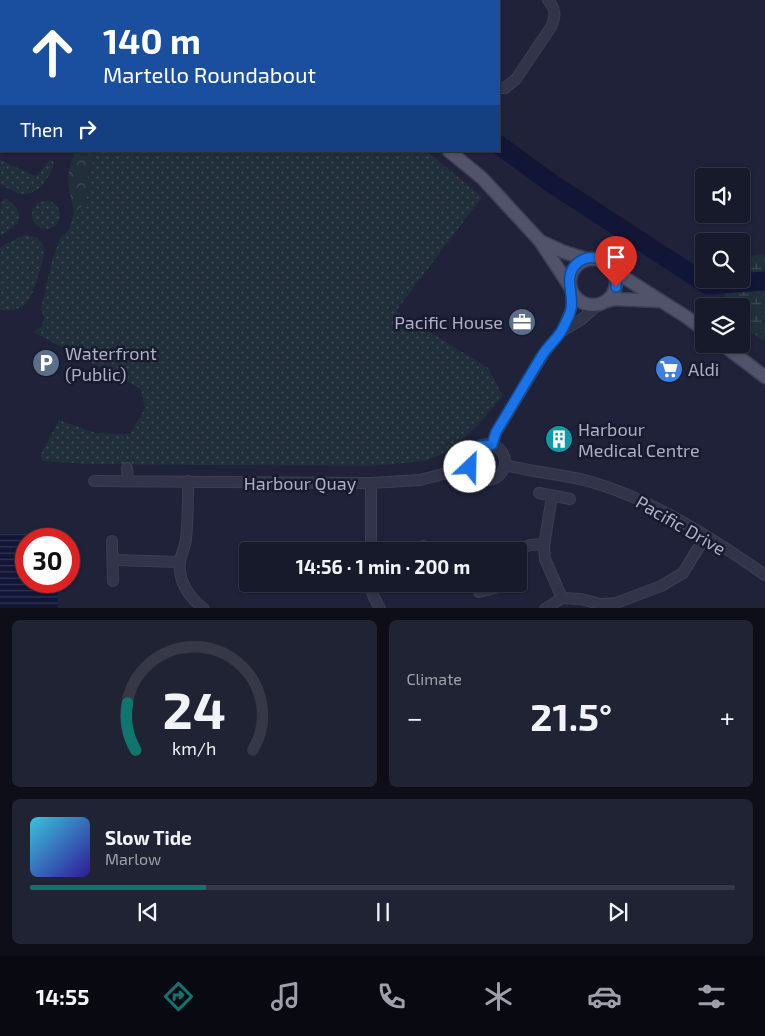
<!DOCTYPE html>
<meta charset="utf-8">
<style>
:root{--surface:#171a2b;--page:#202333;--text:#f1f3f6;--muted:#9ea1a9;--line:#363847;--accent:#0f766e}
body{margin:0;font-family:"Exo 2",sans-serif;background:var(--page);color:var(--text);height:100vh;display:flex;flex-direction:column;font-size:19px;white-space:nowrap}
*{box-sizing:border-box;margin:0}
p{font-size:16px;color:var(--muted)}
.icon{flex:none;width:28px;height:28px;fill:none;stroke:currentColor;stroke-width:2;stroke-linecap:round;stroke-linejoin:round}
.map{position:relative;height:608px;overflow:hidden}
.sheet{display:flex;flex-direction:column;gap:12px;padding:12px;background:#0d0e18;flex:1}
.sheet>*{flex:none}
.top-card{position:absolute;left:0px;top:0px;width:500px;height:152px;box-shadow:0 1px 4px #0004,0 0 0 1px var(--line);background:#1a4fa0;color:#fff;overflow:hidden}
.buttons{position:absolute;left:695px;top:168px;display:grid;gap:10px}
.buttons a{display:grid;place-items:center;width:55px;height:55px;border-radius:5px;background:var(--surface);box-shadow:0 1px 4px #0004,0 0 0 1px var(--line);font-size:25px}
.speed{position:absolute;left:15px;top:528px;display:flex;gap:10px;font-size:25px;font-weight:700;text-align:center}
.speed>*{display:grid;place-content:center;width:65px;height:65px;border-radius:50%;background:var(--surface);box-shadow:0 1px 4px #0004,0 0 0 1px var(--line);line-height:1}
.speed .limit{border:8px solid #d22;background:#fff;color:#111}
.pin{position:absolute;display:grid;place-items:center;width:42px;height:42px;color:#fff;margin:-51px -21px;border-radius:50% 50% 50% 0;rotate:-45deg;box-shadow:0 0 5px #0007}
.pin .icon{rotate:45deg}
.me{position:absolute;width:55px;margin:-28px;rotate:24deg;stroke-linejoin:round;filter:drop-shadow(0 0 4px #0008)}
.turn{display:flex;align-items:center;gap:18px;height:105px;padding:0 20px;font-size:22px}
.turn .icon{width:65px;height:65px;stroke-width:2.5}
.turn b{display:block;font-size:35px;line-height:42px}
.then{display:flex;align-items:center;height:48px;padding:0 20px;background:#0003;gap:10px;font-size:19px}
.big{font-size:38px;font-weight:700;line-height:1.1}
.sheet .card{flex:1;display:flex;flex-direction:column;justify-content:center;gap:8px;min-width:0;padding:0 18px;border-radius:8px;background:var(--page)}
.sheet .dial{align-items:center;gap:0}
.dial svg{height:130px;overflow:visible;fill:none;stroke:var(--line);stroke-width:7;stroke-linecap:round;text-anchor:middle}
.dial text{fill:var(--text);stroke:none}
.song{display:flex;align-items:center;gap:15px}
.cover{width:60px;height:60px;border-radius:8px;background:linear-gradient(135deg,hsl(190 70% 55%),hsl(250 70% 35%))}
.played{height:5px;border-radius:2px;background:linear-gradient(90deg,var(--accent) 25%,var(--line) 25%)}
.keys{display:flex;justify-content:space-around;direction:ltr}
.heat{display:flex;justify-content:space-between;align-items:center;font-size:28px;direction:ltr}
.sheet .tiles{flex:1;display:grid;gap:12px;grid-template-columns:1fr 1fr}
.card:last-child{grid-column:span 2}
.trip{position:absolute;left:239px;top:542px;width:288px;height:50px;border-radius:5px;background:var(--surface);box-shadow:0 1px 4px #0004,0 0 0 1px var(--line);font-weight:700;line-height:50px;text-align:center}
.tabs{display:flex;height:80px;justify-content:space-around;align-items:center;background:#090a11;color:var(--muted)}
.tabs .icon{width:35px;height:35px}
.tabs .current{color:var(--accent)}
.tabs b{font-size:22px;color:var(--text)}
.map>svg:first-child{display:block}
</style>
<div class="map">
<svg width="765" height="609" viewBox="0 0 765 609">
<defs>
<pattern id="green-dots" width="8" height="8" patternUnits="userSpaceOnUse" patternTransform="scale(1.25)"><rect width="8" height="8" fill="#212f3a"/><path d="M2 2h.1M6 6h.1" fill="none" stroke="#3f4b55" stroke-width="1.8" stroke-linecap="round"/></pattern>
<pattern id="forest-crowns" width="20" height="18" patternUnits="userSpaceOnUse" patternTransform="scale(1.25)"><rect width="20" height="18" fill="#212f3a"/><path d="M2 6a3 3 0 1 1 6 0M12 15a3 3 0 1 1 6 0" fill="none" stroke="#3f4b55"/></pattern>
<pattern id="wetland-marsh" width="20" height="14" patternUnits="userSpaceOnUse" patternTransform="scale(1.25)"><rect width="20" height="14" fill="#212f3a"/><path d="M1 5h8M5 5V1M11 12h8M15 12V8" fill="none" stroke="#3f4b55"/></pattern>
<pattern id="water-rules" width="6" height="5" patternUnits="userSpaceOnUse" patternTransform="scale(1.25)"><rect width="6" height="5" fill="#121636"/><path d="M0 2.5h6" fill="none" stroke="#323552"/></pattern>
</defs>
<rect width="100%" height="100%" fill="#1f2239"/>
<path fill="url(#green-dots)" d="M 98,151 L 427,151 L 482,197 L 396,311 L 488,368 L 503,396 L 478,425 L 459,443 L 440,455 L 424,461 L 372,466 L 86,464 L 43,461 L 40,456 L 59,420 L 96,433 L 130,434 L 145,408 L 141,389 L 33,332 L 42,326 L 44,317 L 41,308 L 53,257 L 61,237 L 69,229 L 74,212 L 81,208 L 87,174 Z
M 0,160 L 33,175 L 37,175 L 50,160 L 53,161 L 54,164 C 49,178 37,199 18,193 C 12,191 6,187 0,184 Z
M 3,199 L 7,199 C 17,208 21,209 18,223 L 2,235 L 0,234 L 0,210 Z
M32 215a14 14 0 1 1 28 0a14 14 0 1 1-28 0Z
M 24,235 C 31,236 37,236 41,242 C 47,250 42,260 40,269 C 34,291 29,315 0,310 L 0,247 Z"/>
<path fill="url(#forest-crowns)" d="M 75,151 L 98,151 L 87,174 L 91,189 L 81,208 L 74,212 C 68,183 64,180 75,151 Z"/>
<path fill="url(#wetland-marsh)" d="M 765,254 L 765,341 L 741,326 L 741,306 L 728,306 L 720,279 L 741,279 L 741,256 Z"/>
<path fill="url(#water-rules)" d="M 0,533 L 59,533 L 59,539 L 26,539 L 26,581 L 58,581 L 58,608 L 0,608 Z"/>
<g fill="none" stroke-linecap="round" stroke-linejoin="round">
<path stroke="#121636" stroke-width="19" d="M 292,0 L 294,1
M 499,145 L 551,183 L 708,285 L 765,281"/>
<g stroke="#3c3e53" stroke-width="12">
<path id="minor" d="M 364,0 L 366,1
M 499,88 L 505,88 L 516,79 L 551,27 C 556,16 556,9 548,0
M 562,331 L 582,319 L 598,305
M469 462a18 18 0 1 1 36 0a18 18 0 1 1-36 0Z
M 492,445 L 496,433 L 545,352 L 562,331 L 571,309 L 572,293
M 505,465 C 532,472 561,474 588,481 C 650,498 712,538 765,575
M 127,468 L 128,481
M 94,481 L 371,483 L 420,480 L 470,467
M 188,481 C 188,500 188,521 186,539 C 185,547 181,554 180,562 C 178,581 189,597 204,609
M 539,493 L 570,499
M 552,496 L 544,546 L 545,559 L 562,598
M 112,541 L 113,581
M 423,546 L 425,551
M 315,551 L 317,547
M 371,551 L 371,483
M 515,551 L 530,545 L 544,544
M 113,560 L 180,562
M 370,584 L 373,595 L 380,609
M 479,592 L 495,588 L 498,584
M 545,609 L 562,598 L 581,599 L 600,604 L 616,603 L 661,586 L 683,573 L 705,537"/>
</g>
<g stroke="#3c3e53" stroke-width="15">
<path id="major" d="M 80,0 L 81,1
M 157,0 L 157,1
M 174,0 L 176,1
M 449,151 L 482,178 L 540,241 L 569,285
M 540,241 L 564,252 L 586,259
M570 282a23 23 0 1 1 46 0a23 23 0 1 1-46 0Z
M 614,271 L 688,318 L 704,330
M 607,301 L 614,299 L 659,301
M 722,344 L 765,377"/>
</g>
<use href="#minor" stroke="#323549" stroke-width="10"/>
<use href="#major" stroke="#505369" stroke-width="12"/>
</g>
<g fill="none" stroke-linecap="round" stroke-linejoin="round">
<g stroke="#114b97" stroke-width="12">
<path id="route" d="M 470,467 L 470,454 L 480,446 L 492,445 L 496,432 C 512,406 527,380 543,354 C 549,345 557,339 562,330 C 565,324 570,315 571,309 C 574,295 565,281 573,268 C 589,246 617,262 616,287"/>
</g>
<use href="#route" stroke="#1a73e8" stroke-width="9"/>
</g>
<defs>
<g id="office-disc" transform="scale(1.4375)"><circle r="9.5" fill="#5c6f8a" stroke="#181a2d"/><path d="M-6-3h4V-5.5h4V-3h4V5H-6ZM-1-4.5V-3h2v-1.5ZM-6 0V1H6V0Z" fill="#fff"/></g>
<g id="parking-disc" transform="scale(1.4375)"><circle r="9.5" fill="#5c6f8a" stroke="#181a2d"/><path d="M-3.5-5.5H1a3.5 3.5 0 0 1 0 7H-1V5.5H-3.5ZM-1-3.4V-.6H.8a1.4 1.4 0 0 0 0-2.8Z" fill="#fff"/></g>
<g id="supermarket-disc" transform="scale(1.4375)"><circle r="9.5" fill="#3f7fe0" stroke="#181a2d"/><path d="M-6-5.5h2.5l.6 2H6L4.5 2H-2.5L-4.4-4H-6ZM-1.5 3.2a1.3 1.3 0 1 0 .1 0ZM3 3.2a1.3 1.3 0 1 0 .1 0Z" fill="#fff"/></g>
<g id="building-disc" transform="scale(1.4375)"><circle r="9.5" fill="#0f9aa8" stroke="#181a2d"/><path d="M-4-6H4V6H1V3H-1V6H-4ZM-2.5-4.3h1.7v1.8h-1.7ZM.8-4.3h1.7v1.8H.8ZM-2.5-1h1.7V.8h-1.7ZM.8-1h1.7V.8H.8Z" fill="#fff"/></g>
</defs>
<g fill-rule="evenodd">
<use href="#office-disc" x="522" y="322"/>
<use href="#parking-disc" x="46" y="363"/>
<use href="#supermarket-disc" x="669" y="369"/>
<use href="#building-disc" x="559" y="439"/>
</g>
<g text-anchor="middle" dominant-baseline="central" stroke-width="5" stroke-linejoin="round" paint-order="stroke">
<g font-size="18" fill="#acafc6" stroke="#181a2d" text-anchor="start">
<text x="503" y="322" text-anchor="end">Pacific House</text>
<text x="65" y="353">Waterfront<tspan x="65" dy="21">(Public)</tspan></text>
<text x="688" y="369">Aldi</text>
<text x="578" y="429">Harbour<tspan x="578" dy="21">Medical Centre</tspan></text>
</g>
<g font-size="18" fill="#acafc6" stroke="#181a2d">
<text x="300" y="483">Harbour Quay</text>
<text transform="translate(681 525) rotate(30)">Pacific Drive</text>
</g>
</g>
</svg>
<div class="buttons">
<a><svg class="icon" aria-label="sound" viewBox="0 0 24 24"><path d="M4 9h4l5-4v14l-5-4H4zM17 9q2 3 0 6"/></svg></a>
<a><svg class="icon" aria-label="search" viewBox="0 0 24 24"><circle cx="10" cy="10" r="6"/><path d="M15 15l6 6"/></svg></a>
<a><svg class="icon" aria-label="layers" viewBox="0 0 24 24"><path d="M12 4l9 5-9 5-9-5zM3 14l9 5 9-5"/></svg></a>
</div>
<div class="speed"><div class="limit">30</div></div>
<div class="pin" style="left:616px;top:287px;background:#d93025"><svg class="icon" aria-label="arrive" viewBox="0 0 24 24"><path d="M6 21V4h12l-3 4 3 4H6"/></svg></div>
<svg class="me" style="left:470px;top:467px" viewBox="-20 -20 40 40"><circle r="19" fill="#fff"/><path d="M0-13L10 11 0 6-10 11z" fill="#1a73e8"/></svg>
<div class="trip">14:56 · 1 min · 200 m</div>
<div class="top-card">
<div class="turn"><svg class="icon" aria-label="ahead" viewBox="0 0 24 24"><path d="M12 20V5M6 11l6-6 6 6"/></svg><div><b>140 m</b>Martello Roundabout</div></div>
<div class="then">Then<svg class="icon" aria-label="right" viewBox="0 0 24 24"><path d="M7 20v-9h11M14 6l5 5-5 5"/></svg></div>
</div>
</div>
<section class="sheet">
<div class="tiles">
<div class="card dial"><svg viewBox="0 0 100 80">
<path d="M14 69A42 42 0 1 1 86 69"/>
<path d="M14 69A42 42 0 0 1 9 40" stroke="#0f766e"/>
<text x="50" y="56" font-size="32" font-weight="700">24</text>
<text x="50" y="72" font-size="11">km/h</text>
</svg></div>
<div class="card"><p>Climate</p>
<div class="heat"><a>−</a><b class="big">21.5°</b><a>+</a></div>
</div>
<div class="card">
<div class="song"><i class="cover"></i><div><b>Slow Tide</b><p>Marlow</p></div></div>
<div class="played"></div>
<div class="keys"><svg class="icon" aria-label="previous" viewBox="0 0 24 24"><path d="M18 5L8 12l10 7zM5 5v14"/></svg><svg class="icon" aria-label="pause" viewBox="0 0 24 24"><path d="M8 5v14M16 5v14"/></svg><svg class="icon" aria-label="next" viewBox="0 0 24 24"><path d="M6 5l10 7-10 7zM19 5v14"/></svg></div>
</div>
</div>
</section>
<nav class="tabs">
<b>14:55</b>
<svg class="icon current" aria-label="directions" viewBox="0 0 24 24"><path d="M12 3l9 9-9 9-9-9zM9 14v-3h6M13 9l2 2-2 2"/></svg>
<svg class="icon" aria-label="music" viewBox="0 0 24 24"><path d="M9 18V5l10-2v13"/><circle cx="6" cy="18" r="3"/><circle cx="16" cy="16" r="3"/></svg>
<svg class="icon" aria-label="phone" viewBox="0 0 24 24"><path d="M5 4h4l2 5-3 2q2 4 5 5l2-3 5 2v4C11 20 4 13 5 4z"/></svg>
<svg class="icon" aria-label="climate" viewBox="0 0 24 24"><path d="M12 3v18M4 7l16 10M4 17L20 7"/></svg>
<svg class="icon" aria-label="car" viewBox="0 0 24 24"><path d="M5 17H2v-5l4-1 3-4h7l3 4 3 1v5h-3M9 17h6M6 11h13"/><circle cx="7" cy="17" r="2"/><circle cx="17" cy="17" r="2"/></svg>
<svg class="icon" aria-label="filters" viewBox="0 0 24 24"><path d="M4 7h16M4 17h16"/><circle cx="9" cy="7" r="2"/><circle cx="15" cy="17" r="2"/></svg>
</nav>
